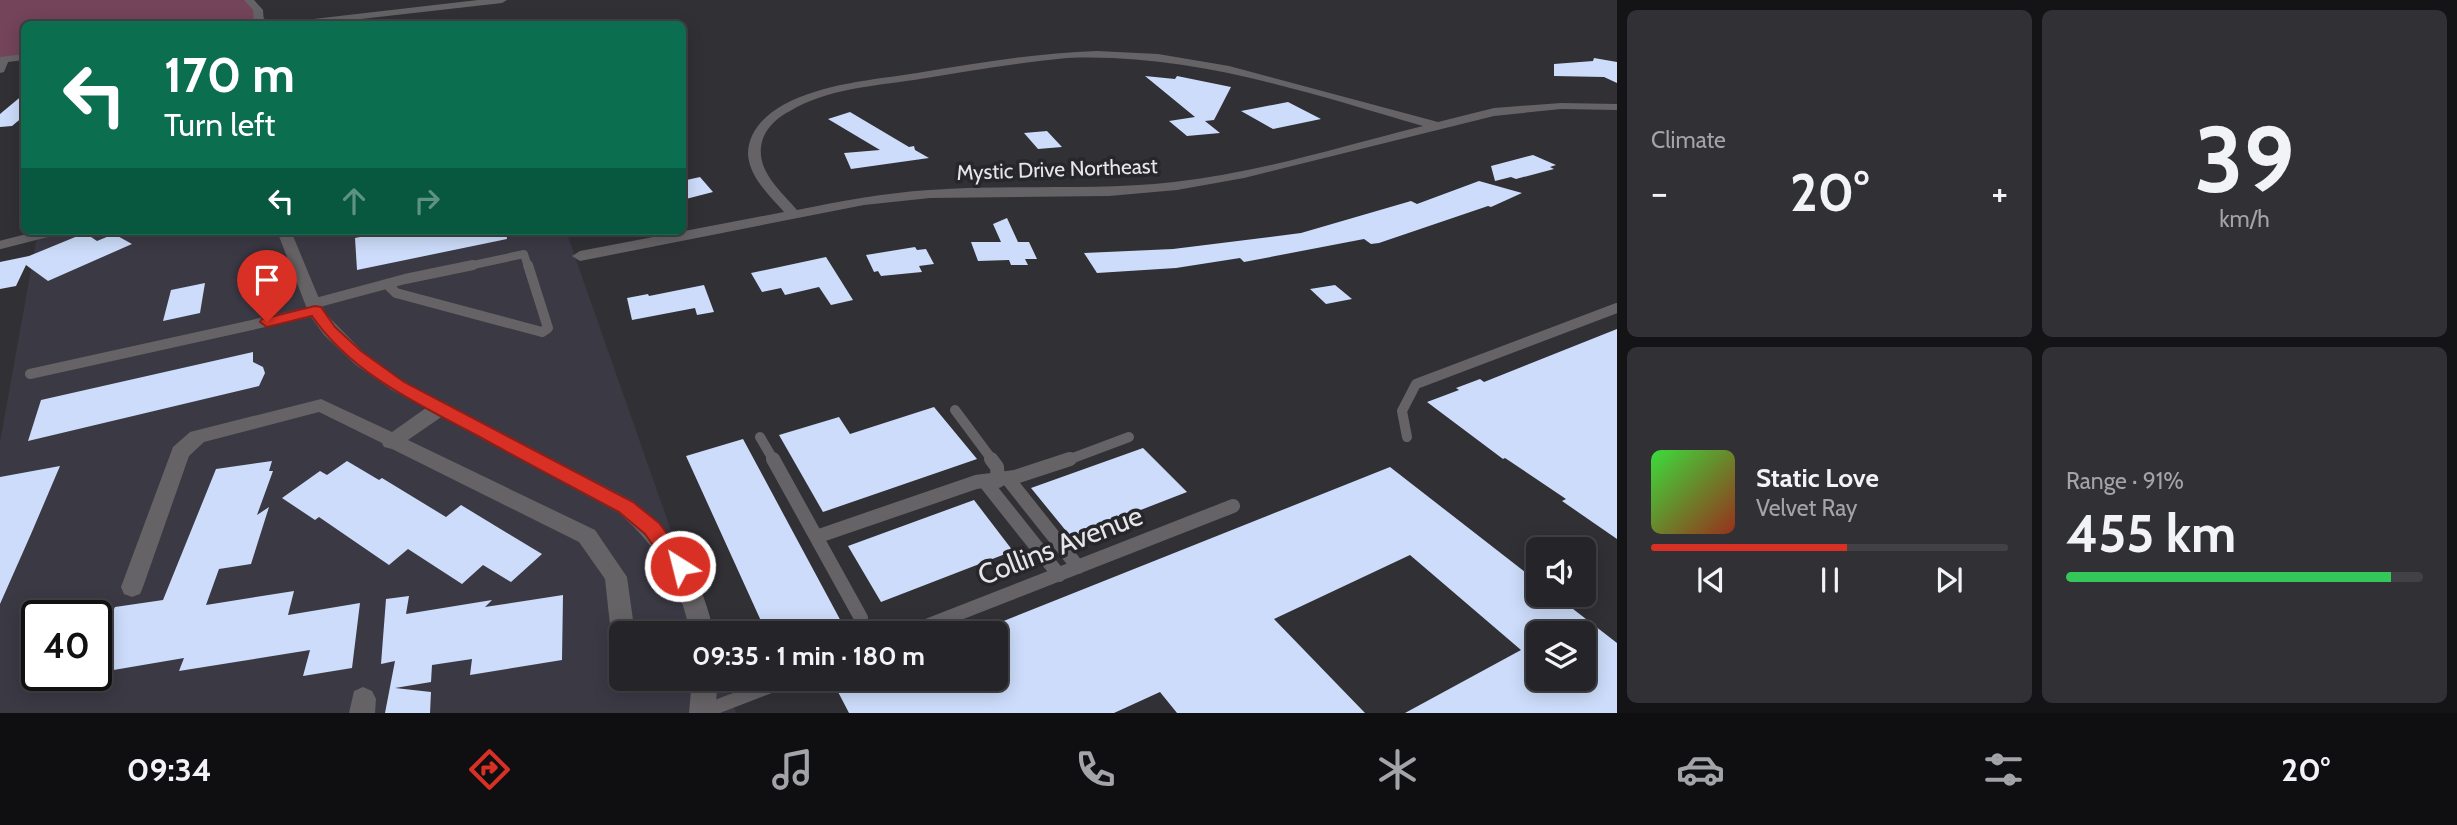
<!DOCTYPE html>
<meta charset="utf-8">
<style>
:root{--surface:#252428;--page:#313034;--text:#f1f3f6;--muted:#a3a4a8;--line:#424145;--accent:#d93025}
body{margin:0;font-family:Cabin,sans-serif;background:var(--page);color:var(--text);height:100vh;display:flex;flex-direction:column;font-size:26px;white-space:nowrap}
*{box-sizing:border-box;margin:0}
p{font-size:23px;color:var(--muted)}
.icon{flex:none;width:38px;height:38px;fill:none;stroke:currentColor;stroke-width:2;stroke-linecap:round;stroke-linejoin:round}
.map{position:relative;flex:1;overflow:hidden}
.panel{display:flex;flex-direction:column;gap:10px;padding:10px;background:#141416;width:840px}
.panel>*{flex:none}
.top-card{position:absolute;left:21px;top:21px;width:665px;height:214px;border-radius:10px;box-shadow:0 4px 18px #0003,0 0 0 2px var(--line);background:#0b6e4f;color:#fff;overflow:hidden}
.controls{position:absolute;left:1526px;top:537px;display:grid;gap:14px}
.controls a{display:grid;place-items:center;width:70px;height:70px;border-radius:10px;background:var(--surface);box-shadow:0 4px 18px #0003,0 0 0 2px var(--line);font-size:35px}
.speed{position:absolute;left:21px;top:600px;display:flex;gap:14px;font-size:35px;font-weight:700;text-align:center}
.speed>*{display:grid;place-content:center;width:91px;height:91px;border-radius:50%;background:var(--surface);box-shadow:0 4px 18px #0003,0 0 0 2px var(--line);line-height:1}
.speed .limit{border:4px solid #111;border-radius:10px;background:#fff;color:#111}
.pin{position:absolute;display:grid;place-items:center;width:60px;height:60px;color:#fff;margin:-72px -30px;border-radius:50% 50% 50% 0;rotate:-45deg;box-shadow:0 0 7px #0007}
.pin .icon{rotate:45deg}
.me{position:absolute;width:77px;margin:-38px;rotate:324deg;stroke-linejoin:round;filter:drop-shadow(0 0 5px #0008)}
.turn{display:flex;align-items:center;gap:24px;height:147px;padding:0 28px;font-size:32px}
.turn .icon{width:91px;height:91px;stroke-width:2.5}
.turn b{display:block;font-size:49px;line-height:60px}
.lanes{display:flex;align-items:center;height:66px;padding:0 28px;background:#0003;justify-content:center;gap:35px;direction:ltr}
.lanes .off{opacity:.35}
.big{font-size:52px;font-weight:700;line-height:1.1}
.panel .card{flex:1;display:flex;flex-direction:column;justify-content:center;gap:10px;min-width:0;padding:0 24px;border-radius:10px;background:var(--page)}
.panel .dial{align-items:center;gap:0}
.dial b{font-size:91px;line-height:1}
.song{display:flex;align-items:center;gap:21px}
.cover{width:84px;height:84px;border-radius:10px;background:linear-gradient(135deg,hsl(120 70% 55%),hsl(10 70% 35%))}
.played{height:7px;border-radius:4px;background:linear-gradient(90deg,var(--accent) 55%,var(--line) 55%)}
.keys{display:flex;justify-content:space-around;direction:ltr}
.heat{display:flex;justify-content:space-between;align-items:center;font-size:38px;direction:ltr}
.charge{height:10px;border-radius:5px;background:linear-gradient(90deg,#34c759 91%,var(--line) 0)}
.panel .tiles{flex:1;display:grid;gap:10px;grid-template-columns:repeat(2,1fr)}
.trip{position:absolute;left:609px;top:621px;width:399px;height:70px;border-radius:10px;background:var(--surface);box-shadow:0 4px 18px #0003,0 0 0 2px var(--line);font-weight:700;line-height:70px;text-align:center}
.tab-bar{display:flex;height:112px;justify-content:space-around;align-items:center;background:#0f0e10;color:var(--muted)}
.tab-bar .icon{width:49px;height:49px}
.tab-bar .active{color:var(--accent)}
.tab-bar b{font-size:32px;color:var(--text)}
main{display:flex;flex:1;min-height:0}
.map>svg:first-child{display:block}
</style>
<main>
<div class="map">
<svg width="1617" height="713" viewBox="0 0 1617 713">
<rect width="100%" height="100%" fill="#313035"/>
<path fill="#3b3944" fill-rule="evenodd" d="M 38,231 L 566,231 L 707,633 L 621,634 L 621,679 L 724,679 L 736,713 L 0,713 L 0,442 ZM 37,616 L 96,616 L 96,676 L 37,676 Z"/>
<path fill="#73445a" d="M 0,0 L 249,0 L 269,24 L 24,24 L 24,56 L 0,59 Z"/>
<path fill="#ccdcfa" fill-rule="evenodd" d="M 1594,58 L 1617,62 L 1617,83 L 1604,77 L 1554,76 L 1554,64 L 1593,61 Z
M 1145,76 L 1175,79 L 1177,76 L 1231,87 L 1214,120 L 1205,121 L 1220,133 L 1187,136 L 1169,121 L 1195,117 Z
M 24,94 L 24,116 L 12,126 L 0,127 L 0,114 Z
M 1288,102 L 1321,119 L 1273,129 L 1241,111 Z
M 850,112 L 909,147 L 914,146 L 915,150 L 929,158 L 851,169 L 844,153 L 880,150 L 828,119 Z
M 1047,131 L 1062,147 L 1038,149 L 1024,133 Z
M 1533,155 L 1556,165 L 1550,167 L 1554,169 L 1516,179 L 1511,177 L 1495,181 L 1491,166 Z
M 700,177 L 713,192 L 682,200 L 682,181 Z
M 1479,181 L 1522,193 L 1491,207 L 1488,206 L 1379,243 L 1371,244 L 1364,239 L 1244,262 L 1240,258 L 1176,268 L 1097,273 L 1084,253 L 1173,249 L 1301,233 L 1411,201 L 1417,204 Z
M 1007,218 L 1018,242 L 1029,242 L 1037,259 L 1025,259 L 1028,265 L 1011,265 L 1009,260 L 978,261 L 971,242 L 1001,242 L 993,224 Z
M 390,231 L 506,231 L 507,239 L 357,270 L 355,238 Z
M 85,233 L 97,241 L 114,234 L 132,244 L 48,281 L 26,265 L 16,286 L 0,289 L 0,262 L 29,256 Z
M 915,247 L 917,250 L 926,249 L 934,264 L 919,266 L 922,272 L 881,276 L 878,271 L 874,272 L 866,255 Z
M 826,257 L 853,300 L 831,305 L 819,287 L 785,295 L 781,288 L 762,292 L 751,273 Z
M 205,283 L 200,313 L 163,321 L 171,290 Z
M 704,285 L 714,312 L 697,315 L 695,308 L 632,320 L 627,298 L 648,294 L 649,296 Z
M 1335,285 L 1352,299 L 1326,304 L 1310,289 Z
M 1617,329 L 1617,539 L 1562,501 L 1566,499 L 1505,458 L 1503,459 L 1427,402 L 1459,390 L 1456,388 L 1480,379 L 1484,382 Z
M 253,352 L 253,362 L 263,367 L 265,373 L 259,386 L 28,441 L 41,400 Z
M 934,407 L 977,459 L 823,512 L 779,435 L 839,417 L 850,434 Z
M 743,439 L 843,625 L 821,634 L 767,634 L 686,456 Z
M 1143,448 L 1187,492 L 1071,537 L 1031,488 Z
M 272,461 L 269,471 L 273,471 L 257,515 L 269,507 L 251,564 L 219,569 L 206,605 L 294,591 L 288,615 L 360,603 L 352,668 L 303,676 L 310,650 L 179,671 L 184,658 L 96,673 L 96,621 L 109,619 L 115,607 L 163,600 L 216,469 Z
M 347,461 L 379,480 L 382,478 L 446,517 L 461,505 L 542,554 L 511,582 L 483,565 L 462,584 L 408,549 L 389,565 L 319,517 L 315,520 L 282,498 L 320,471 L 327,475 Z
M 60,466 L 31,534 L 0,604 L 0,477 Z
M 1390,467 L 1538,582 L 1538,595 L 1555,595 L 1617,643 L 1617,713 L 1405,713 L 1521,650 L 1410,555 L 1274,619 L 1365,713 L 1177,713 L 1160,692 L 1114,713 L 849,713 L 836,688 L 859,679 L 996,679 L 996,624 ZM 1538,634 L 1584,634 L 1584,679 L 1538,679 Z
M 974,500 L 1013,551 L 881,602 L 848,546 Z
M 563,595 L 562,660 L 470,675 L 472,659 L 432,665 L 431,682 L 395,688 L 431,692 L 430,713 L 385,713 L 395,661 L 381,664 L 386,599 L 409,596 L 406,614 L 492,600 L 485,607 Z"/>
<g fill="none" stroke-linecap="round" stroke-linejoin="round">
<path stroke="#656365" stroke-width="8" d="M 0,245 L 55,231
M 464,267 L 524,254 L 528,267"/>
<path stroke="#656365" stroke-width="10" d="M 387,284 L 396,293 L 542,332 L 548,328 L 528,265
M 312,304 L 405,279 L 473,265
M 30,374 L 315,311
M 955,410 L 993,461
M 760,437 L 774,461
M 1407,437 L 1402,411 L 1416,384 L 1617,308
M 1065,461 L 1129,437"/>
<path stroke="#656365" stroke-width="14" d="M 773,459 L 861,618
M 991,459 L 997,467 L 998,481
M 1008,479 L 1078,567
M 985,482 L 1059,575
M 816,537 L 976,482 L 1015,477 L 1070,459
M 906,634 L 1233,506
M 703,712 L 789,679"/>
<path fill="#656365" fill-rule="evenodd" d="M 1097,51 L 1158,54 L 1229,66 L 1438,122 L 1494,108 L 1561,103 L 1617,104 L 1617,110 L 1561,109 L 1494,116 L 1244,178 L 1177,190 L 1109,196 L 930,198 L 864,205 L 580,261 L 572,256 L 580,251 L 784,212 C 770,196 749,177 748,154 C 748,132 765,115 783,105 C 824,83 873,80 917,73 C 977,63 1036,53 1097,51 ZM 1067,58 C 1191,53 1306,92 1423,126 C 1342,146 1258,173 1174,182 C 1092,191 1010,184 929,190 C 884,193 841,201 797,210 C 782,192 758,173 761,147 C 763,130 776,118 790,111 C 827,89 872,86 914,80 C 965,72 1015,63 1067,58 Z
M 4,57 L 9,60 L 4,72 L 0,73 L 0,58 Z
M 321,399 L 392,432 L 433,403 L 447,403 L 449,408 L 447,413 L 408,440 L 595,530 L 627,577 L 635,634 L 621,634 L 621,644 L 615,641 L 611,634 L 605,579 L 579,542 L 392,449 L 384,447 L 382,443 L 319,412 L 204,442 L 189,456 L 143,587 L 140,594 L 132,597 L 124,594 L 121,587 L 173,447 L 190,432 Z
M 363,687 L 372,691 L 376,699 L 375,713 L 349,713 L 354,691 Z"/>
<path fill="#656365" fill-rule="evenodd" d="M 244,0 L 254,0 L 263,10 L 264,24 L 254,24 L 253,10 Z
M 478,0 L 507,0 L 502,3 L 317,24 L 291,24 L 296,21 Z
M 24,54 L 24,60 L 0,63 L 0,57 Z
M 277,231 L 291,231 L 325,313 L 368,357 L 404,382 L 633,501 C 676,538 703,578 714,634 L 690,634 C 681,582 657,547 619,513 L 392,390 L 356,365 L 324,335 L 309,314 Z
M 692,679 L 718,679 L 715,713 L 689,713 Z"/>
</g>
<path fill="#d93025" stroke="#8d1f18" stroke-width="2" d="M 315,306 L 321,307 L 335,327 L 361,351 L 404,382 L 633,502 L 659,523 L 687,560 L 690,566 L 687,572 L 680,574 L 672,572 L 645,534 L 619,512 C 572,487 525,462 478,436 C 418,404 352,374 312,316 L 267,327 L 260,322 L 262,319 Z"/>
<g text-anchor="middle" dominant-baseline="central" stroke-width="7" stroke-linejoin="round" paint-order="stroke">
<g font-size="21" fill="#e6e6e9" stroke="#27262b">
<text transform="translate(1057 169) rotate(-2)">Mystic Drive Northeast</text>
</g>
<g font-size="28" fill="#e6e6e9" stroke="#27262b">
<text transform="translate(1060 545) rotate(-21)">Collins Avenue</text>
</g>
</g>
</svg>
<div class="controls">
<a><svg class="icon" aria-label="sound" viewBox="0 0 24 24"><path d="M4 9h4l5-4v14l-5-4H4zM17 9q2 3 0 6"/></svg></a>
<a><svg class="icon" aria-label="layers" viewBox="0 0 24 24"><path d="M12 4l9 5-9 5-9-5zM3 14l9 5 9-5"/></svg></a>
</div>
<div class="speed"><div class="limit">40</div></div>
<div class="pin" style="left:267px;top:322px;background:#d93025"><svg class="icon" aria-label="arrive" viewBox="0 0 24 24"><path d="M6 21V4h12l-3 4 3 4H6"/></svg></div>
<svg class="me" style="left:680px;top:566px" viewBox="-20 -20 40 40"><circle r="17" fill="#d93025" stroke="#fff" stroke-width="3"/><path d="M0-11L8 9 0 5-8 9z" fill="#fff"/></svg>
<div class="trip">09:35 · 1 min · 180 m</div>
<div class="top-card">
<div class="turn"><svg class="icon" aria-label="left" viewBox="0 0 24 24"><path d="M17 20v-9H6M10 6l-5 5 5 5"/></svg><div><b>170 m</b>Turn left</div></div>
<div class="lanes"><svg class="icon" aria-label="left" viewBox="0 0 24 24"><path d="M17 20v-9H6M10 6l-5 5 5 5"/></svg><svg class="icon off" aria-label="ahead" viewBox="0 0 24 24"><path d="M12 20V5M6 11l6-6 6 6"/></svg><svg class="icon off" aria-label="right" viewBox="0 0 24 24"><path d="M7 20v-9h11M14 6l5 5-5 5"/></svg></div>
</div>
</div>
<section class="panel">
<div class="tiles">
<div class="card"><p>Climate</p>
<div class="heat"><a>−</a><b class="big">20°</b><a>+</a></div>
</div>
<div class="card dial"><b>39</b><p>km/h</p></div>
<div class="card">
<div class="song"><i class="cover"></i><div><b>Static Love</b><p>Velvet Ray</p></div></div>
<div class="played"></div>
<div class="keys"><svg class="icon" aria-label="previous" viewBox="0 0 24 24"><path d="M18 5L8 12l10 7zM5 5v14"/></svg><svg class="icon" aria-label="pause" viewBox="0 0 24 24"><path d="M8 5v14M16 5v14"/></svg><svg class="icon" aria-label="next" viewBox="0 0 24 24"><path d="M6 5l10 7-10 7zM19 5v14"/></svg></div>
</div>
<div class="card"><p>Range · 91%</p><b class="big">455 km</b><div class="charge"></div></div>
</div>
</section>
</main>
<nav class="tab-bar">
<b>09:34</b>
<svg class="icon active" aria-label="directions" viewBox="0 0 24 24"><path d="M12 3l9 9-9 9-9-9zM9 14v-3h6M13 9l2 2-2 2"/></svg>
<svg class="icon" aria-label="music" viewBox="0 0 24 24"><path d="M9 18V5l10-2v13"/><circle cx="6" cy="18" r="3"/><circle cx="16" cy="16" r="3"/></svg>
<svg class="icon" aria-label="phone" viewBox="0 0 24 24"><path d="M5 4h4l2 5-3 2q2 4 5 5l2-3 5 2v4C11 20 4 13 5 4z"/></svg>
<svg class="icon" aria-label="climate" viewBox="0 0 24 24"><path d="M12 3v18M4 7l16 10M4 17L20 7"/></svg>
<svg class="icon" aria-label="car" viewBox="0 0 24 24"><path d="M5 17H2v-5l4-1 3-4h7l3 4 3 1v5h-3M9 17h6M6 11h13"/><circle cx="7" cy="17" r="2"/><circle cx="17" cy="17" r="2"/></svg>
<svg class="icon" aria-label="filters" viewBox="0 0 24 24"><path d="M4 7h16M4 17h16"/><circle cx="9" cy="7" r="2"/><circle cx="15" cy="17" r="2"/></svg>
<b>20°</b>
</nav>
